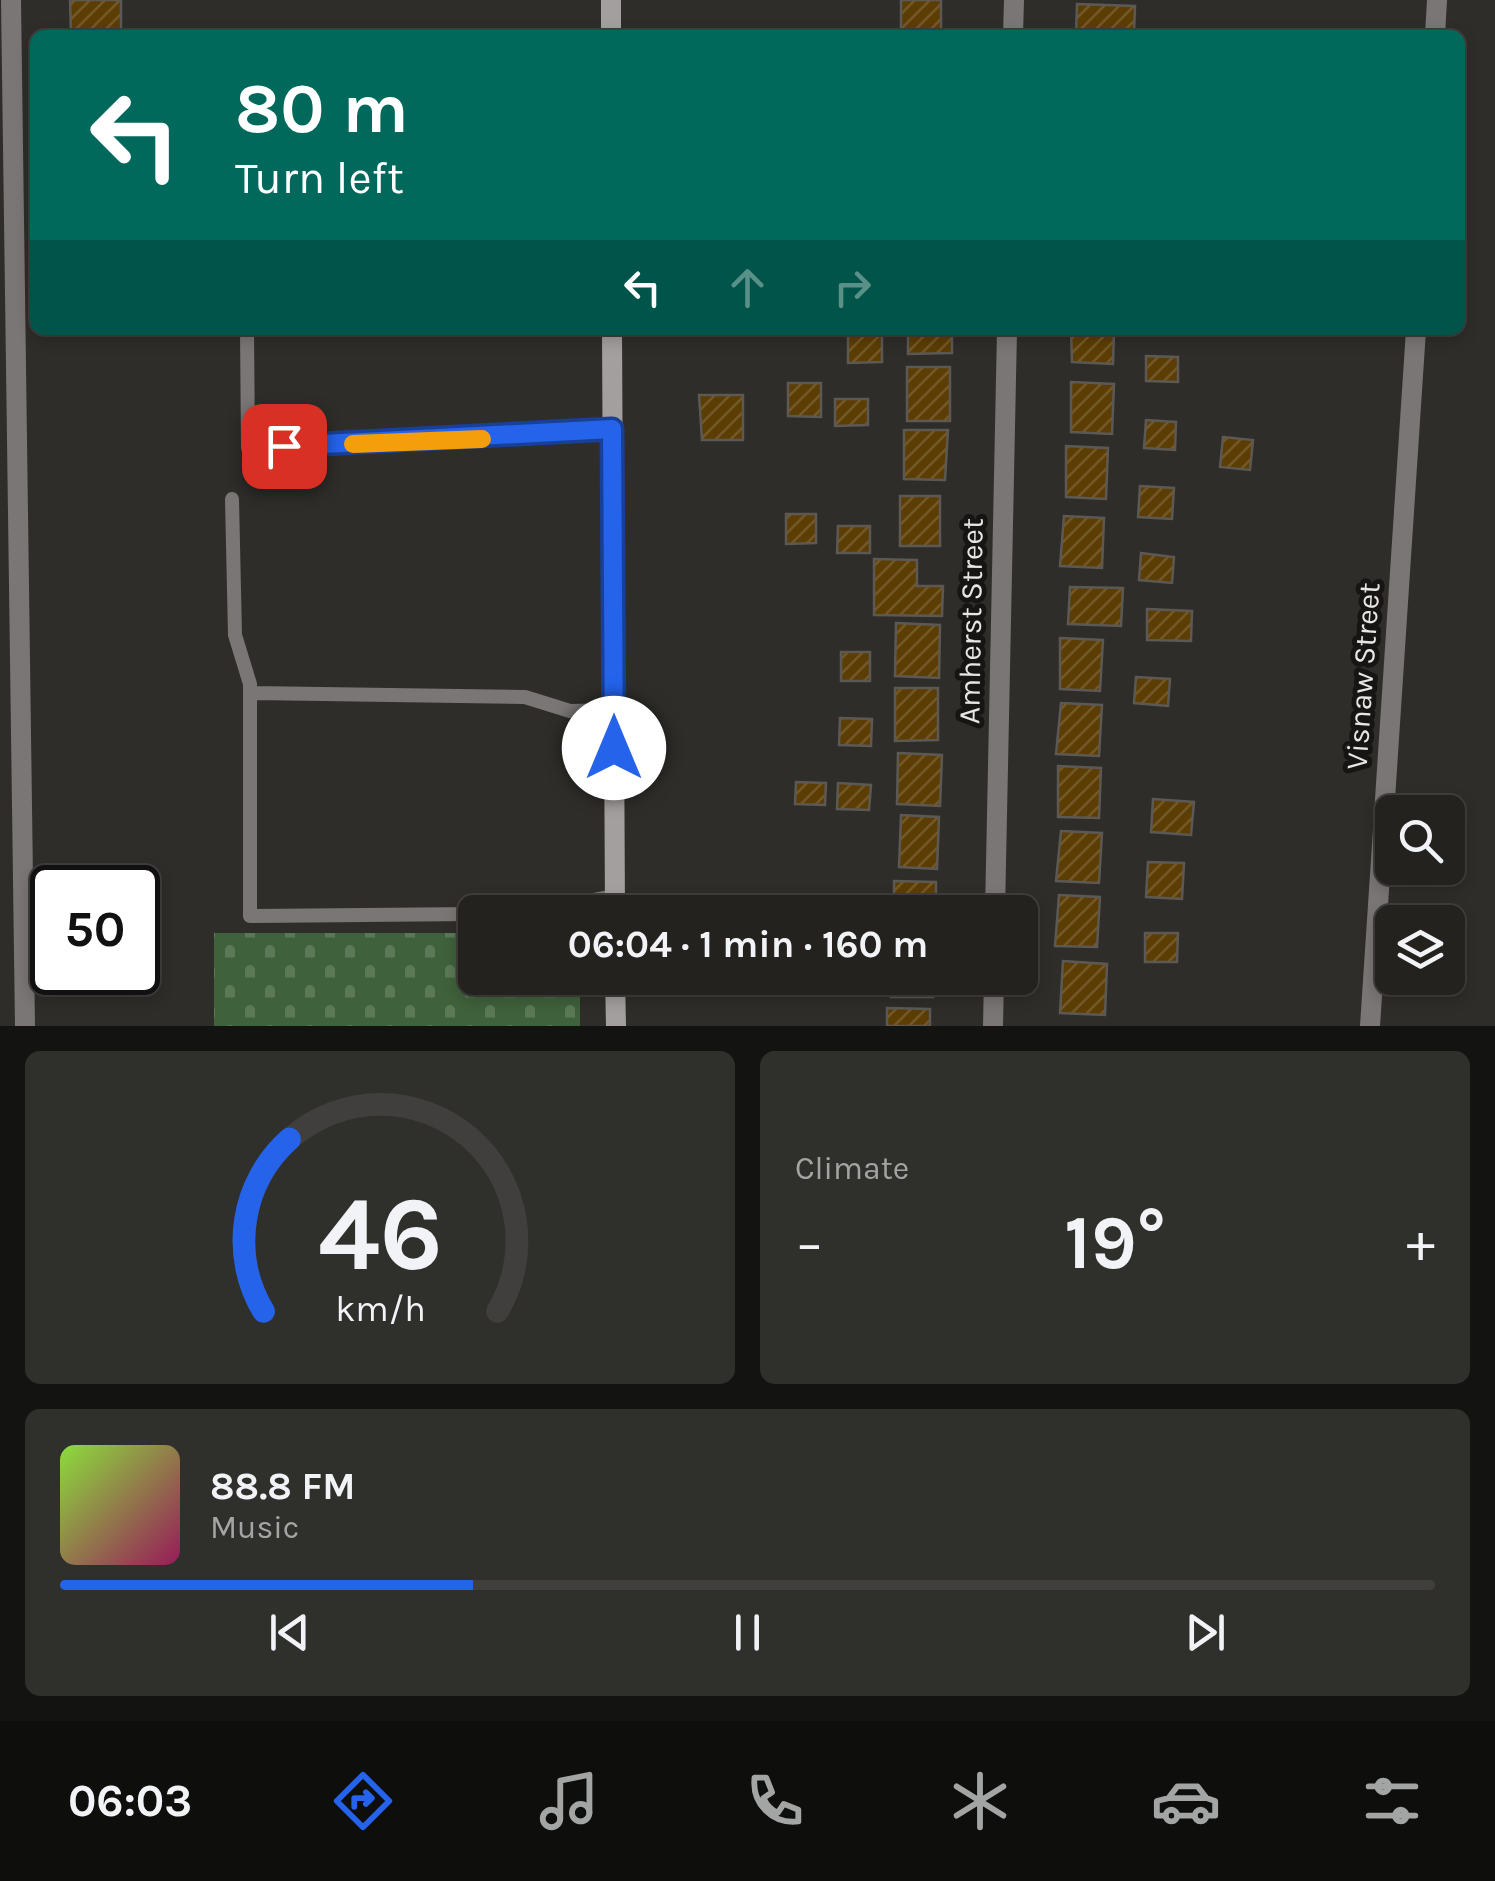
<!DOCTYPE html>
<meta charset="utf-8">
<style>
:root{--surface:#23221f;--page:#2f2f2c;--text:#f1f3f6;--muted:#a3a4a4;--line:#403f3d;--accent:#2563eb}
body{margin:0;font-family:Karla,sans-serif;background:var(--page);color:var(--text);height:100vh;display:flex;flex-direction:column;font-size:38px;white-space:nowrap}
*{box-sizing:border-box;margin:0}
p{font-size:32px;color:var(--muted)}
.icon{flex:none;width:55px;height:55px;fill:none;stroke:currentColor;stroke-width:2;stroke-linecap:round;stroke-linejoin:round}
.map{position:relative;height:1026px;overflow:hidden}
.details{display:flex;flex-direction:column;gap:25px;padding:25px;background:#131311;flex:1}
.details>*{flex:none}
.hud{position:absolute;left:30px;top:30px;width:1435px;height:305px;border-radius:15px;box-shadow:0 5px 15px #0003,0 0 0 2px var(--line);background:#00695c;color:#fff;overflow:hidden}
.tools{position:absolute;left:1375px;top:795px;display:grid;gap:20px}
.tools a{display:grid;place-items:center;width:90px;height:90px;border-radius:15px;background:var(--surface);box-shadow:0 5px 15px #0003,0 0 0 2px var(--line);font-size:50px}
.speed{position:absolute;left:30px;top:865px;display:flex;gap:20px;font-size:50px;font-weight:700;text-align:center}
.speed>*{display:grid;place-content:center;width:130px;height:130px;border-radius:50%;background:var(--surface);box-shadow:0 5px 15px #0003,0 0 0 2px var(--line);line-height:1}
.speed .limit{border:5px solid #111;border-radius:15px;background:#fff;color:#111}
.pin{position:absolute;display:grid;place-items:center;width:85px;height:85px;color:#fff;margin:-42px;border-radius:20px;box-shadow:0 5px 15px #0006}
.me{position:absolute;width:110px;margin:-55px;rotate:0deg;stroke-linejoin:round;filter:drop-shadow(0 0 8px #0008)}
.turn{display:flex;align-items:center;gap:35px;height:210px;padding:0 40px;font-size:45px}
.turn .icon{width:130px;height:130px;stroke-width:2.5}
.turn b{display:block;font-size:70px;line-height:85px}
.lanes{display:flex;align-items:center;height:95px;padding:0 40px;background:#0003;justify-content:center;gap:50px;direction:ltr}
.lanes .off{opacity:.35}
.big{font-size:75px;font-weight:700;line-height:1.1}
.details .widget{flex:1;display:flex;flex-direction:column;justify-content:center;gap:15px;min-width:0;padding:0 35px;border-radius:15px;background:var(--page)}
.details .dial{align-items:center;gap:0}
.dial svg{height:260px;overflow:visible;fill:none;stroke:var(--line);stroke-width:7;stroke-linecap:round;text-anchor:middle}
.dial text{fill:var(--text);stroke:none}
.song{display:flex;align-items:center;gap:30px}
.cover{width:120px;height:120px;border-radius:15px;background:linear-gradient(135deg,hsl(90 70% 55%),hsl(330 70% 35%))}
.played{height:10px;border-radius:5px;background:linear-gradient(90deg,var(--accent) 30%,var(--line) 30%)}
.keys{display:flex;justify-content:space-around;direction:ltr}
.heat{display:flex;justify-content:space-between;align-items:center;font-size:55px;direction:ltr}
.details .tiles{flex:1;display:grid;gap:25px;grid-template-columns:1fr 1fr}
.widget:last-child{grid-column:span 2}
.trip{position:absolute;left:458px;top:895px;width:580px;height:100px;border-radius:15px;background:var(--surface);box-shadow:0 5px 15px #0003,0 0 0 2px var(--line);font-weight:700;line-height:100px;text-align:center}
.tabs{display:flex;height:160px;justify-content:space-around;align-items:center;background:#0e0e0c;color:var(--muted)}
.tabs .icon{width:70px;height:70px}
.tabs .on{color:var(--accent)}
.tabs b{font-size:45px;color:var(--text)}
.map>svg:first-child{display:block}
</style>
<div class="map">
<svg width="1495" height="1026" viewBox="0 0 1495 1026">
<defs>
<pattern id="cemetery-stones" width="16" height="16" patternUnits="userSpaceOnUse" patternTransform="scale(2.5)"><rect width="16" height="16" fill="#3f613b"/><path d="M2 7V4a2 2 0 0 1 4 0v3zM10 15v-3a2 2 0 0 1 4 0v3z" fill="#5b7857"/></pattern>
<pattern id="building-hatch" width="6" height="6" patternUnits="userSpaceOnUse" patternTransform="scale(2.5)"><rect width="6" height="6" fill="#5c3d04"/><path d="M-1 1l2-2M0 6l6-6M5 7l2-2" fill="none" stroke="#735928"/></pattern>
</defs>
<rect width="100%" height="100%" fill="#2f2d29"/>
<path fill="url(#cemetery-stones)" d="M 214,933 L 475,933 L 475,978 L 580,978 L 580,1026 L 214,1026 Z"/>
<path fill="url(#building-hatch)" stroke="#5c5955" stroke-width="2.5" d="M 70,0 L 121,0 L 121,34 L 71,34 Z
M 901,0 L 941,0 L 941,29 L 901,30 Z
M 1077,4 L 1135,6 L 1134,35 L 1076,35 Z
M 908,330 L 952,330 L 952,353 L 908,354 Z
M 1071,330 L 1114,330 L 1113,364 L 1072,362 Z
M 882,333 L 882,362 L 848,363 L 848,334 Z
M 1146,356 L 1178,357 L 1178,382 L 1146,381 Z
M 907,367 L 950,367 L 950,421 L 907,421 Z
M 1071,382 L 1114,384 L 1112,434 L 1071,432 Z
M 788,383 L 821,383 L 821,417 L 788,416 Z
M 699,395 L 743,395 L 743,440 L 702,440 Z
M 835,399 L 868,399 L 868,425 L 835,426 Z
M 1146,420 L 1176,422 L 1175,450 L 1144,448 Z
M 904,430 L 948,430 L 945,480 L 904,479 Z
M 1223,437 L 1253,440 L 1250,470 L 1220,467 Z
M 1066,446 L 1108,448 L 1106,499 L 1066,497 Z
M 1140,486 L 1174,488 L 1172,519 L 1138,517 Z
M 900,496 L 940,496 L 940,546 L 900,546 Z
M 786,514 L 816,514 L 816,543 L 786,544 Z
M 1064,516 L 1104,518 L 1102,568 L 1060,566 Z
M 838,526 L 870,526 L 870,553 L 837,553 Z
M 1141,553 L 1174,557 L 1172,583 L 1139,580 Z
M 874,559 L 917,560 L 917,586 L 943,586 L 942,616 L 874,615 Z
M 1070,587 L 1123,588 L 1121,626 L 1068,624 Z
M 1147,609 L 1192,611 L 1191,641 L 1147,640 Z
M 896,623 L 940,625 L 939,678 L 895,676 Z
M 1060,638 L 1103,640 L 1100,691 L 1060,689 Z
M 841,652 L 870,652 L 870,681 L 841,681 Z
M 1136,677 L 1170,679 L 1168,706 L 1134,703 Z
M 895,688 L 938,688 L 938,740 L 895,741 Z
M 1061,703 L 1102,705 L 1099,756 L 1056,754 Z
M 840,718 L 872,719 L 871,746 L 839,745 Z
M 898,753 L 942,755 L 940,806 L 897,804 Z
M 1058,766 L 1101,768 L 1099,818 L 1058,817 Z
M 796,782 L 826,783 L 825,805 L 795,804 Z
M 838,783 L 871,785 L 869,810 L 837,809 Z
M 1153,799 L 1194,802 L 1191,835 L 1151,832 Z
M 901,815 L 939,817 L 937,869 L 899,867 Z
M 1061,831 L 1102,833 L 1099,883 L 1056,881 Z
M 1148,862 L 1184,863 L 1182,899 L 1146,897 Z
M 894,881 L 936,882 L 936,912 L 894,912 Z
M 1059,895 L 1100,897 L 1097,947 L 1055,946 Z
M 1145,933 L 1178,933 L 1177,962 L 1145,962 Z
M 1063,961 L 1107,964 L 1105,1015 L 1060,1013 Z
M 891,978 L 933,978 L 933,997 L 891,997 Z
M 887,1008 L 930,1009 L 930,1026 L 887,1026 Z"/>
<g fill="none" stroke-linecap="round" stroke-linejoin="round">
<path stroke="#797675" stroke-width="14" d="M 247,330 L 248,448 L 613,429
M 232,499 L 235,635 L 250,684 L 250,916 L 475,914
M 250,693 L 525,697 L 570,711 L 614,710
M 531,912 L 615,896"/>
<path stroke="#797675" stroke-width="20" d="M 11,0 L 25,1026
M 1013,35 L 1014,0
M 1435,35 L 1437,0
M 995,912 L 1007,330
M 993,1026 L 994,978
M 1370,1026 L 1416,330"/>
<path stroke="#a39f9e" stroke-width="20" d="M 611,0 L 611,35
M 612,330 L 615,912
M 615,978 L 616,1026"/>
</g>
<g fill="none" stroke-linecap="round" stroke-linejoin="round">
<g stroke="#184099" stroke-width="25">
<path id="route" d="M 284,446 L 612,429 L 614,748"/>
</g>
<use href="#route" stroke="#2563eb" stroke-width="18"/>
<path stroke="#f59e0b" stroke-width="18" d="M 353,444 L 482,439"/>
</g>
<g text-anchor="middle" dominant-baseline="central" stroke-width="10" stroke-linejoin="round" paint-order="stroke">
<g font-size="30" fill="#e7e6e3" stroke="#161514">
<text transform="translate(971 621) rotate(-89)">Amherst Street</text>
<text transform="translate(1363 676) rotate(-86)">Visnaw Street</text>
</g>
</g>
</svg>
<div class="tools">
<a><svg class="icon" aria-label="search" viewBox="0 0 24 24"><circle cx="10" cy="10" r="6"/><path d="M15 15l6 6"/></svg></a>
<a><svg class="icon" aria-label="layers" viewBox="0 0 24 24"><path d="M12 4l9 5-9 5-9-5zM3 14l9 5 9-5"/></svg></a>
</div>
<div class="speed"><div class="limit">50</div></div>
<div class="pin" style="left:284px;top:446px;background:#d93025"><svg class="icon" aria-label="arrive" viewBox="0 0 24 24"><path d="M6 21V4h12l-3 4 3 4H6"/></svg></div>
<svg class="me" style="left:614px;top:748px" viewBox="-20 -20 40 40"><circle r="19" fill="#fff"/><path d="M0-13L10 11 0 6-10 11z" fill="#2563eb"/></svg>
<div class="trip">06:04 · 1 min · 160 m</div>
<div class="hud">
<div class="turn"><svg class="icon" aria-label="left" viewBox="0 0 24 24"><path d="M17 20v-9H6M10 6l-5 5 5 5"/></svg><div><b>80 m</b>Turn left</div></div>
<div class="lanes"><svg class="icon" aria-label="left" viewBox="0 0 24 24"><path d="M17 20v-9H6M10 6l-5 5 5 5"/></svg><svg class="icon off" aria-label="ahead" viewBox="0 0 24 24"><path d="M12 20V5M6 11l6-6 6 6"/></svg><svg class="icon off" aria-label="right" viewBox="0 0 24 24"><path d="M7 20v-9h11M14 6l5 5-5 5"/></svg></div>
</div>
</div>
<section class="details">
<div class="tiles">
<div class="widget dial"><svg viewBox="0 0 100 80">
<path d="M14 69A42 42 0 1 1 86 69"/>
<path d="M14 69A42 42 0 0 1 22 16" stroke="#2563eb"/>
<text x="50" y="56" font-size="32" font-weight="700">46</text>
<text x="50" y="72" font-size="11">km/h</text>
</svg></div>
<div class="widget"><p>Climate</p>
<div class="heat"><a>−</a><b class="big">19°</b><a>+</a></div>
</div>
<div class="widget">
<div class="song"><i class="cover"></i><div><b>88.8 FM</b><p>Music</p></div></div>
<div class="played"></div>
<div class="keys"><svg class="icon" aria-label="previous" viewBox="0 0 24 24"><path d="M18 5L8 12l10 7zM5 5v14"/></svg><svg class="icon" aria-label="pause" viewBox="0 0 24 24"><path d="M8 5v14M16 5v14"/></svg><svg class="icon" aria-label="next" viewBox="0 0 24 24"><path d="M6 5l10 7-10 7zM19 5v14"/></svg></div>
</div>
</div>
</section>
<nav class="tabs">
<b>06:03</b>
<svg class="icon on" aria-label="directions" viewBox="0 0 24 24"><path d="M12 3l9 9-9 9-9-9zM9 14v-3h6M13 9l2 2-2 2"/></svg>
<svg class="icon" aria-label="music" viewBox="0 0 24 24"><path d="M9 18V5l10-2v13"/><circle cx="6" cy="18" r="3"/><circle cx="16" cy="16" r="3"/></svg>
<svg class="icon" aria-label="phone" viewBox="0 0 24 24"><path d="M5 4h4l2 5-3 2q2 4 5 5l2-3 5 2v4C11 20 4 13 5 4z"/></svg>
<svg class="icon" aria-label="climate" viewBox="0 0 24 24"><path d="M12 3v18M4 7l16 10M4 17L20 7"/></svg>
<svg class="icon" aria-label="car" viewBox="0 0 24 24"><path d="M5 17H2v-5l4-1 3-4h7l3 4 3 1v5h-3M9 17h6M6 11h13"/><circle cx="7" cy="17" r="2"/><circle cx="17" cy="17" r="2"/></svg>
<svg class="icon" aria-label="filters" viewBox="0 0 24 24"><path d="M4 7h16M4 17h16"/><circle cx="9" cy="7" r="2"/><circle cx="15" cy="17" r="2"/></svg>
</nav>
